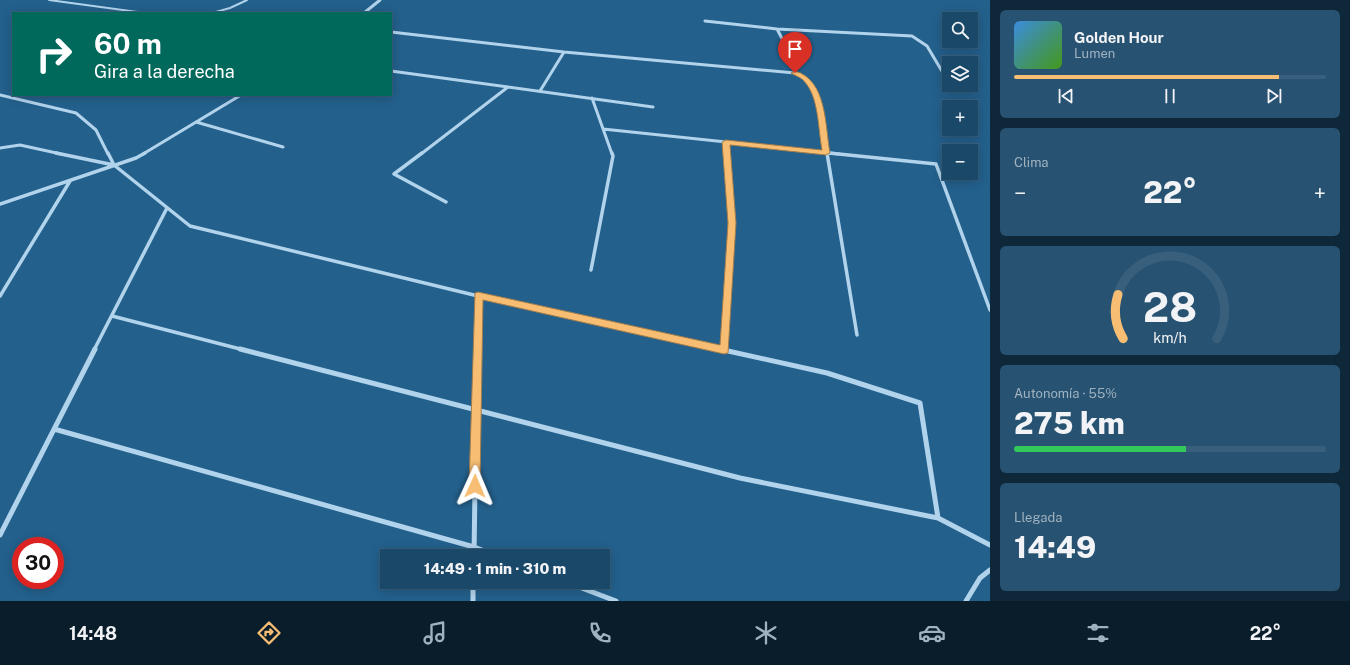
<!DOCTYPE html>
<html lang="es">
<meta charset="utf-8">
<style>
:root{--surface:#1a4869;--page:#275271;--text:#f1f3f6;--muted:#9fb2c0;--line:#38607d;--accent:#f7be73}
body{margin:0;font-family:"Public Sans",sans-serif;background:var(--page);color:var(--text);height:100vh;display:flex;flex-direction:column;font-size:15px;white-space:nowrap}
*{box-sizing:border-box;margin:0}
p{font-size:13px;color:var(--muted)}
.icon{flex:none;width:22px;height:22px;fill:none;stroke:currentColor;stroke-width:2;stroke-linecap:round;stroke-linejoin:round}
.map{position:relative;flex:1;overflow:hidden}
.panel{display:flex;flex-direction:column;gap:10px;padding:10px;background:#0e283a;width:360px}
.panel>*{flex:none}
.hud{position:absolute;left:12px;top:12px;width:380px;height:84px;border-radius:0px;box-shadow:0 2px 10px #0003,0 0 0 1px var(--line);background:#00695c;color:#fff;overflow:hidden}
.fabs{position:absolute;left:942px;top:12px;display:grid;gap:8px}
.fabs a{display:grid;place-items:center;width:36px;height:36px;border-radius:0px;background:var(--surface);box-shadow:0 2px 10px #0003,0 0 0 1px var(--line);font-size:20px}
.speed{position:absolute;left:12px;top:537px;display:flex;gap:8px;font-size:20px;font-weight:700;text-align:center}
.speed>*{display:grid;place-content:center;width:52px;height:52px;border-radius:50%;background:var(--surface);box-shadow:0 2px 10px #0003,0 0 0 1px var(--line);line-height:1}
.speed .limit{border:6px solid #d22;background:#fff;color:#111}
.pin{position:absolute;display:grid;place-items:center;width:34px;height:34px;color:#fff;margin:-41px -17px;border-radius:50% 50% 50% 0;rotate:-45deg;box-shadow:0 0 4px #0007}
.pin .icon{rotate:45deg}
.me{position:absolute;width:44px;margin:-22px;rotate:1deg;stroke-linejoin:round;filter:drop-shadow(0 0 3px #0008)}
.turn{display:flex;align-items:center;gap:14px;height:84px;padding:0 16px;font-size:18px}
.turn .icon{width:52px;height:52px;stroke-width:2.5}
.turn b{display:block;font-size:28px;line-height:34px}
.big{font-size:30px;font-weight:800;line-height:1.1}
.panel .card{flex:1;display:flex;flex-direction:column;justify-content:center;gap:6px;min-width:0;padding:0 14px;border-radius:6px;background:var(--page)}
.panel .dial{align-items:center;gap:0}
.dial svg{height:104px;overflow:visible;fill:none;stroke:var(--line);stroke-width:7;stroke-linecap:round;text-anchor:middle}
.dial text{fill:var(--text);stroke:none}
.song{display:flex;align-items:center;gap:12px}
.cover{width:48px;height:48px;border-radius:6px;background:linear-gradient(135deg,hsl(210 70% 55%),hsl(100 70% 35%))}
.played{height:4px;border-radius:2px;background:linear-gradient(90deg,var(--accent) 85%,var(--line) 85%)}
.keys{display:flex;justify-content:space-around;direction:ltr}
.heat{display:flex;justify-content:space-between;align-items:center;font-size:22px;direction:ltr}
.charge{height:6px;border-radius:3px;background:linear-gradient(90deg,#34c759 55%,var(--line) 0)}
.trip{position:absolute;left:380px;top:549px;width:230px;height:40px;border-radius:0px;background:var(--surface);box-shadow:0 2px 10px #0003,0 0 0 1px var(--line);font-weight:800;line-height:40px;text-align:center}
.dock{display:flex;height:64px;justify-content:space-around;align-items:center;background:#0a1d2a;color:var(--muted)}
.dock .icon{width:28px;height:28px}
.dock .active{color:var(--accent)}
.dock b{font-size:18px;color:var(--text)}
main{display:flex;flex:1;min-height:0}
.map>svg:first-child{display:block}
</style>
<main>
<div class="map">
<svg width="990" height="601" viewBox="0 0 990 601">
<rect width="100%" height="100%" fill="#23608c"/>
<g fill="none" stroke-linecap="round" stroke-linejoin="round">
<path stroke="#b1d3eb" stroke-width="2" d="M 49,0 L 145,13
M 212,13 L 230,8 L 247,0"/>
<path stroke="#b1d3eb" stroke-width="3" d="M 364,13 L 380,0
M 705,21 L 777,29 L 912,36 L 927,46 L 949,83
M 777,29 L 796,65 L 795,73
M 391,32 L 564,52 L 795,73 C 823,87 822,126 827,154
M 391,71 L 653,107
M 540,91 L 564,52
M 0,95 L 76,113 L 96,130 L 108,154
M 592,98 L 612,154
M 196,122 L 283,147
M 603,129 L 839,154
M 726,142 L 727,154
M 0,148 L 20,145 L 61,154
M 143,154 L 241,95
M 421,154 L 508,87"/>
<path stroke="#b1d3eb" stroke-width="3.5" d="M 56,153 L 114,165
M 108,153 L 114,165 L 190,226 L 478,296 L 723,350
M 422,153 L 394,174 L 446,202
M 827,153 L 857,335
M 829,153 L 936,164 L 990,310
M 0,204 L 136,158 L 145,153
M 591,270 L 613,156 L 612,153
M 0,296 L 70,181
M 112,316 L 244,350
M 94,350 L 167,208
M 477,350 L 478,296
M 724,350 L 732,223 L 727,153"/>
<path stroke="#b1d3eb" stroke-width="5" d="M 240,349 L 740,478 L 938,518 L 990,545
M 719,349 L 827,373 L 920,403 L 938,518
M 54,429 L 474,547 L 498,556
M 0,535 L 95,349
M 474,556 L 477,349
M 473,582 L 473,601
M 566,582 L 616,601
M 966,601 L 980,578 L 990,570"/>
</g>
<path fill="#f7be73" stroke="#a17c4b" d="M 795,71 C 827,80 825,125 830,153 L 826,155 L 730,145 L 736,223 L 728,353 L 724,354 L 483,300 L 480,486 L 479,489 L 475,491 L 471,489 L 469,486 L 475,293 L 478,292 L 720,345 L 728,223 L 722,142 L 726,140 L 822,150 C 818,129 819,97 804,81 C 801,77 795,76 791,73 Z"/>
</svg>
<div class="fabs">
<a><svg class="icon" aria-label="search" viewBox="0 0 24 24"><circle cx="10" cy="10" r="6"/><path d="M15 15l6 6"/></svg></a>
<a><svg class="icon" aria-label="layers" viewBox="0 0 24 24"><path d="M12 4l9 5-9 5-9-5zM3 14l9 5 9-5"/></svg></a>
<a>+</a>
<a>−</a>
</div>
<div class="speed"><div class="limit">30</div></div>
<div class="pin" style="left:795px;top:73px;background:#d93025"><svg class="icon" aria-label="arrive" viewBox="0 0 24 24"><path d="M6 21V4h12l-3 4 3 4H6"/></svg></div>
<svg class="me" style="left:475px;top:486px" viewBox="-20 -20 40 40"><path d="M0-17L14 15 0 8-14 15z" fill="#f7be73" stroke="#fff" stroke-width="4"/></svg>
<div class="trip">14:49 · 1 min · 310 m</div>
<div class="hud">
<div class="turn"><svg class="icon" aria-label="right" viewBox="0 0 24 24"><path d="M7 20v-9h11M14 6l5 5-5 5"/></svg><div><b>60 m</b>Gira a la derecha</div></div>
</div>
</div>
<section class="panel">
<div class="card">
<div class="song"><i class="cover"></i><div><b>Golden Hour</b><p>Lumen</p></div></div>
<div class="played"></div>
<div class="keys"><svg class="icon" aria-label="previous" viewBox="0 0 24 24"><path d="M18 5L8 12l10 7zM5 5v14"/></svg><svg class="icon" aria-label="pause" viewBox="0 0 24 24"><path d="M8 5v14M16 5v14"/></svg><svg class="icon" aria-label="next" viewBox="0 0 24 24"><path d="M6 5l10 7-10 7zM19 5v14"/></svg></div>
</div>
<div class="card"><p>Clima</p>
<div class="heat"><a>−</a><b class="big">22°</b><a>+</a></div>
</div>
<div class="card dial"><svg viewBox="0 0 100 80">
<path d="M14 69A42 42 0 1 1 86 69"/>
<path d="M14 69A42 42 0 0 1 10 35" stroke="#f7be73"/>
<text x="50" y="56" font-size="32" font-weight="700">28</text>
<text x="50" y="72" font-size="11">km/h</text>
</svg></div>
<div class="card"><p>Autonomía · 55%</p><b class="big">275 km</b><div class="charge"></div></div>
<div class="card"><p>Llegada</p><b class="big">14:49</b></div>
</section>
</main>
<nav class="dock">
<b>14:48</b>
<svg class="icon active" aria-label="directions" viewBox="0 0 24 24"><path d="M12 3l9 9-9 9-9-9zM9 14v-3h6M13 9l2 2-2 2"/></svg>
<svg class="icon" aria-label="music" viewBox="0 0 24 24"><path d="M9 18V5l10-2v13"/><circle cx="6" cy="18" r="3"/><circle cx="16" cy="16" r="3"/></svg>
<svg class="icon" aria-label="phone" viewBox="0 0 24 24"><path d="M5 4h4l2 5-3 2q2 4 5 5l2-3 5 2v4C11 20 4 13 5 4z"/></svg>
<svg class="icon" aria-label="climate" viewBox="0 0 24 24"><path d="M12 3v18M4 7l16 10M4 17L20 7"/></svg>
<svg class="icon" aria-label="car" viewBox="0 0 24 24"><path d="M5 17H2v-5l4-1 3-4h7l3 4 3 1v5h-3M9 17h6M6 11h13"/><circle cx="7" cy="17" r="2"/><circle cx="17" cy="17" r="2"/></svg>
<svg class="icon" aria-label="filters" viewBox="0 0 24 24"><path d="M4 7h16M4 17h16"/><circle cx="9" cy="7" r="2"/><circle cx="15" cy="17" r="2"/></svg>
<b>22°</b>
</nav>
